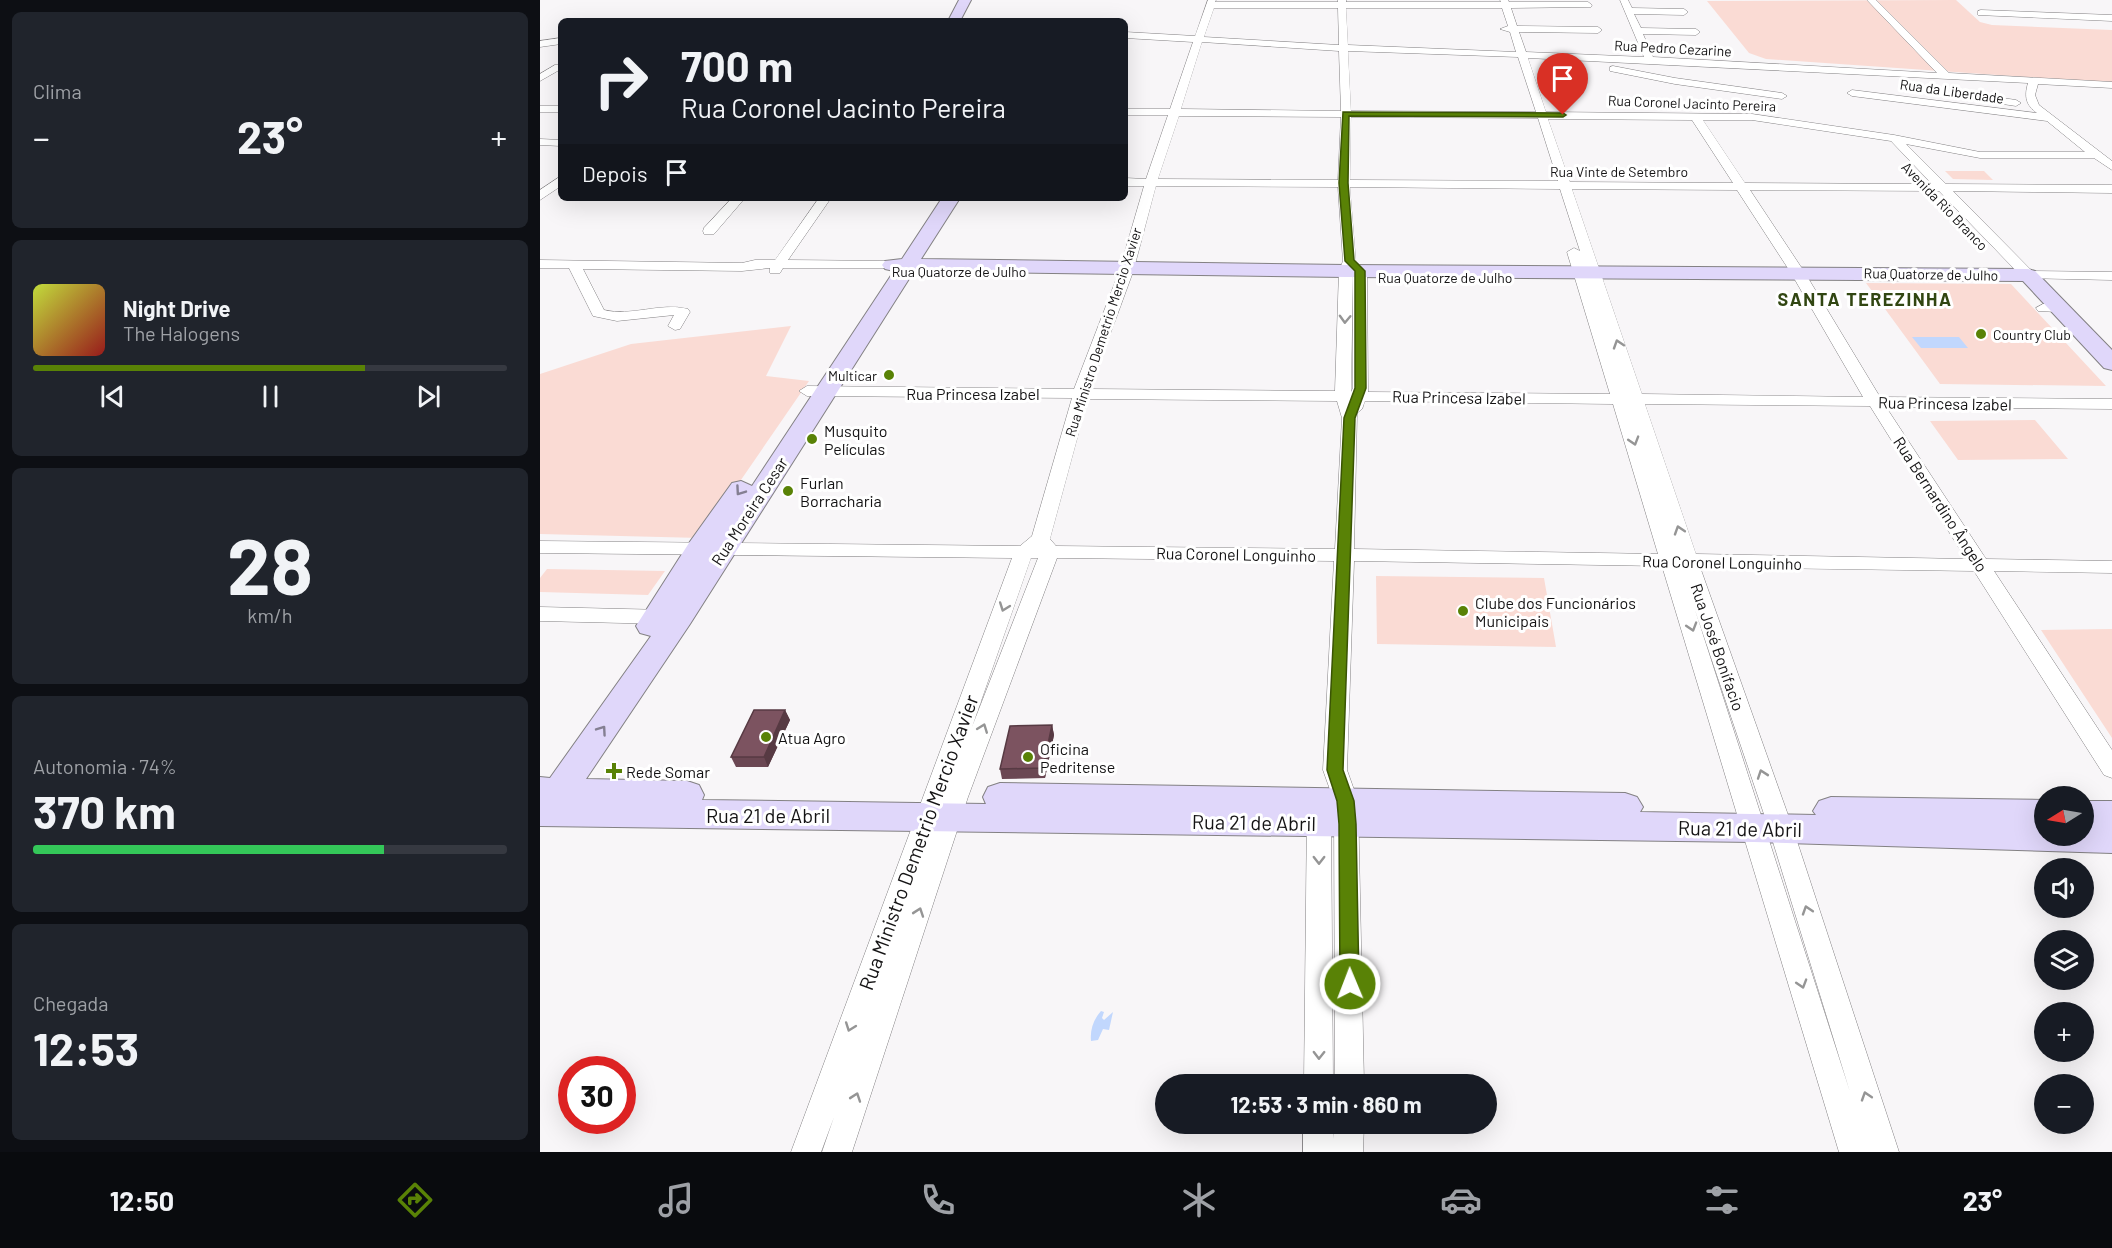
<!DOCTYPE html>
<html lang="pt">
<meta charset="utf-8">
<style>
:root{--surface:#171b24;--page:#20242c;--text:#f1f3f6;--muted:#9ea1a6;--line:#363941;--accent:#598206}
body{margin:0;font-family:Barlow,sans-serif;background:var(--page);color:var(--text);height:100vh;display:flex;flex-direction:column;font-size:22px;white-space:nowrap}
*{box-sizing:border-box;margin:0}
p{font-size:20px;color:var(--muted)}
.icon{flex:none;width:33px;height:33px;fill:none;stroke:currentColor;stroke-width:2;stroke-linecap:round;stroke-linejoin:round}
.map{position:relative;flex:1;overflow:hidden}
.details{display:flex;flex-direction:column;gap:12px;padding:12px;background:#0d0f14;width:540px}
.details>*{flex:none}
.hud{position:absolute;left:18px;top:18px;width:570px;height:183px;border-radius:9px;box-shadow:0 6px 24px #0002;background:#171b24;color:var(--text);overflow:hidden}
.needle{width:39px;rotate:259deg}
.controls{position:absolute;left:1494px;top:786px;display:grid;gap:12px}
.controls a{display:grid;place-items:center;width:60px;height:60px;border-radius:50%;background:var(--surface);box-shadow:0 6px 24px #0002;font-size:30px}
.speed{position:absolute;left:18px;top:1056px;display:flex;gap:12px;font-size:30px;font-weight:700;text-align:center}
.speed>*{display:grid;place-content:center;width:78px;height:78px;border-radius:50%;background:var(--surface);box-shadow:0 6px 24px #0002;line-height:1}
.speed .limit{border:9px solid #d22;background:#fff;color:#111}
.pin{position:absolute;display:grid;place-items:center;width:51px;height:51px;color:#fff;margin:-62px -26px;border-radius:50% 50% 50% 0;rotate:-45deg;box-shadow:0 0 6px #0007}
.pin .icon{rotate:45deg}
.me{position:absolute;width:66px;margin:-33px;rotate:359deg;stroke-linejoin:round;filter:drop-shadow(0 0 4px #0008)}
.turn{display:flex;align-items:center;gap:21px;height:126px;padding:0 24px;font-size:27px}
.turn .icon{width:78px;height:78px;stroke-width:2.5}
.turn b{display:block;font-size:42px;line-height:51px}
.then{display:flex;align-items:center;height:57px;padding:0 24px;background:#0003;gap:12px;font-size:22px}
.big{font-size:45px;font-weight:700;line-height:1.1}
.details .widget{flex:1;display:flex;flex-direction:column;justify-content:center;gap:9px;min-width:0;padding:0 21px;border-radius:9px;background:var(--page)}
.details .dial{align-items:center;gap:0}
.dial b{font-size:78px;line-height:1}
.song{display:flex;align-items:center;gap:18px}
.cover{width:72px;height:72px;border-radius:9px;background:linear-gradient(135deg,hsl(70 70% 55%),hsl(0 70% 35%))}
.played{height:6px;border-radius:3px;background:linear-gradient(90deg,var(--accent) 70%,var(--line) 70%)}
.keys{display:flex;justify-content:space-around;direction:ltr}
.heat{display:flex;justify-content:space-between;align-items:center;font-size:33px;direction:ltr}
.charge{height:9px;border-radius:4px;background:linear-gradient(90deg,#34c759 74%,var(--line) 0)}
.trip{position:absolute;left:615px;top:1074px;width:342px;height:60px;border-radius:30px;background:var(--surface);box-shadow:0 6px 24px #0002;font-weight:700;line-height:60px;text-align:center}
.tab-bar{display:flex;height:96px;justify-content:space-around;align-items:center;background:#090b0e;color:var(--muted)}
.tab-bar .icon{width:42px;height:42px}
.tab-bar .active{color:var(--accent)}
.tab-bar b{font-size:27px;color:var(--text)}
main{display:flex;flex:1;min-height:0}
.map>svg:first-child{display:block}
</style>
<main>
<section class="details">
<div class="widget"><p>Clima</p>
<div class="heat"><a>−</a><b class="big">23°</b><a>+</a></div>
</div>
<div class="widget">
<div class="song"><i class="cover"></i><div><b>Night Drive</b><p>The Halogens</p></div></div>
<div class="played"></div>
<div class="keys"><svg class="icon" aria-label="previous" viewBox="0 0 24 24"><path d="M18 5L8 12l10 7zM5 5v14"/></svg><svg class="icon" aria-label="pause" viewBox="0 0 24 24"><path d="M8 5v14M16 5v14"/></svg><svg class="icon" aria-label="next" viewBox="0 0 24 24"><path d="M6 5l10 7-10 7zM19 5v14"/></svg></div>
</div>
<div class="widget dial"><b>28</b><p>km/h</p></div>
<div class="widget"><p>Autonomia · 74%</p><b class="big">370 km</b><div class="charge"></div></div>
<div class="widget"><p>Chegada</p><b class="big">12:53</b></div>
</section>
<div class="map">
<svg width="1572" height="1152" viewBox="0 0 1572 1152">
<rect width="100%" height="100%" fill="#f8f6f8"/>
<path fill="#fadbd4" d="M 1416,0 L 1440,22 L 1452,25 L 1572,30 L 1572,83 L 1226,59 L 1209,53 L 1167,1 Z
M 1405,171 L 1444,171 L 1453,180 L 1413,179 Z
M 1326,283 L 1471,284 L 1566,386 L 1400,384 Z
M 251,326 L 226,376 L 269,381 L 161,538 L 0,534 L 0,374 L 91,344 Z
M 1495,420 L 1528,459 L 1418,460 L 1390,421 Z
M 7,569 L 125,571 L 108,595 L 0,592 L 0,578 Z
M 836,576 L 1004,578 L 1016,647 L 837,644 Z
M 1572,629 L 1572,738 L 1501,630 Z"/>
<path fill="#c1d7fd" d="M 1372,337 L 1419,337 L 1428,348 L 1381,348 Z
M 561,1011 L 564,1012 L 562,1018 L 564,1020 L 573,1012 L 569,1030 L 563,1029 L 558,1040 L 551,1041 C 550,1030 553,1020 561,1011 Z"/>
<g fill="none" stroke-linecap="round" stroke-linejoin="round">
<g stroke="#838183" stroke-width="1">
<path id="street" d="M 668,0 L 676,0 L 675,2 L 798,2 L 798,0 L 806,0 L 806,2 L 961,2 L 960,0 L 968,0 L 969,2 L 1048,2 L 1052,5 L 1051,7 L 971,8 L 977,26 L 1058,27 L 1062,30 L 1058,33 L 979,32 L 986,52 L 1104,57 L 1080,0 L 1088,0 L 1092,8 L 1144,9 L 1148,12 L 1144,15 L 1094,14 L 1101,28 L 1156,29 L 1160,32 L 1156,35 L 1103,34 L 1113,57 L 1397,73 L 1327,0 L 1336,0 L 1409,73 L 1572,82 L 1572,88 L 1498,84 L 1495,95 L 1499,105 L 1572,161 L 1572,170 L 1554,158 L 1440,158 L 1366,144 L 1406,184 L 1572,185 L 1572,193 L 1413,191 L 1492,271 L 1572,272 L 1572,280 L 1483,278 L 1399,191 L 1210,190 L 1265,273 L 1340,397 L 1572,399 L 1572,409 L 1346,407 L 1446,559 L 1572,561 L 1572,573 L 1454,571 L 1572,750 L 1572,778 L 1564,775 L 1434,571 L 1160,567 L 1253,829 L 1359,1152 L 1299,1152 L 1122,566 L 814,561 L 807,770 L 818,801 L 824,1084 L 795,1084 L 794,801 L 783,770 L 794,561 L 517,558 L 428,797 L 312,1152 L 282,1152 L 294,1117 L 281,1152 L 251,1152 L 472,558 L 0,553 L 0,541 L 480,546 L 492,536 L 532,398 L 267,396 L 259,391 L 267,386 L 534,389 L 579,272 L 604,186 L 585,186 L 585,178 L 606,179 L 628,115 L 585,115 L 585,109 L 630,109 L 653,42 L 585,38 L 585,32 L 655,36 ZM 674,8 L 798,8 L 799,45 L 664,37 ZM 806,8 L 962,8 L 968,26 L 960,29 L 970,32 L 976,52 L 808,45 ZM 662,42 L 799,51 L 801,111 L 641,109 ZM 808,51 L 978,57 L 996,112 L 811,111 ZM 988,58 L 1488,83 C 1484,97 1486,105 1497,113 L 1312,90 L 1307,93 L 1312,96 L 1507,121 L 1545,152 L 1440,152 L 1354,135 L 1212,114 L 1006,112 ZM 639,116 L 801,117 L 798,180 L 618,179 ZM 811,117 L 998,118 L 1018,181 L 810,180 ZM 1008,119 L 1152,120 L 1193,183 L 1030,182 ZM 1163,120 L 1212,120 L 1351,141 L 1392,184 L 1205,183 ZM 616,186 L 798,187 L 803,261 L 799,271 L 795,391 L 550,389 L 593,272 ZM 810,187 L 1020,189 L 1040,251 L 1034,248 L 1027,252 L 1070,394 L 828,392 L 827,271 L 816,262 ZM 1032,189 L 1197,190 L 1251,273 L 1323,397 L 1102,394 ZM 813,271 L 813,388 L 811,392 ZM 548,399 L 797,401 L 802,418 L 795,549 L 516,546 L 510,539 ZM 825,401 L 1073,404 L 1118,554 L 814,549 L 817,413 L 822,409 ZM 1105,404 L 1330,406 L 1426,559 L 1156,554 ZM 491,558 L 498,558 L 432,727 ZM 1155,610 L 1229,829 L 1310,1092 Z
M 1441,10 L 1572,15 L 1572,21 L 1438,15 L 1438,11 Z
M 21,38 L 21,44 L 0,47 L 0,41 Z
M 15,65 L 21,65 L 21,69 L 0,81 L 0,74 Z
M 1073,66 L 1135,78 L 1242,93 L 1247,96 L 1242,99 L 1135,84 L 1070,71 L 1070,67 Z
M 1414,91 L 1476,100 L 1481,103 L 1476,106 L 1410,96 L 1410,92 Z
M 0,106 L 21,106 L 21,112 L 0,112 Z
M 0,139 L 21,140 L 21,146 L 0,145 Z
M 21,176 L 21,186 L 0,200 L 0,190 Z
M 192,198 L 205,198 L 174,234 L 164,234 L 163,231 L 164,228 Z
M 279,198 L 291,198 L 248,260 L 352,261 L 359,265 L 357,268 L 243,268 L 240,273 L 230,273 L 230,268 L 202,271 L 43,269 L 64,310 C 91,317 120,302 148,309 L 150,312 L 140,329 L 135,330 L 128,326 L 134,315 L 77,321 L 53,316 L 29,268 L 0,268 L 0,260 L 202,263 L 215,260 L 235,260 Z
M 1503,304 L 1519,304 L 1526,308 L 1519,312 L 1498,311 L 1496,308 Z
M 0,607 L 126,610 L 133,612 L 136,617 L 133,622 L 126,624 L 0,621 Z
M 779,801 L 788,804 L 791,811 L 793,1084 L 764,1084 L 767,811 L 770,804 Z
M 763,1124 L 793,1124 L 793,1139 L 794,1124 L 824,1124 L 823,1152 L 763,1152 Z"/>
</g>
<g stroke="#838183" stroke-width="2">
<path id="secondary" d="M 419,0 L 431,0 L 420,21 L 408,21 Z
M 402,198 L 420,198 L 381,259 L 806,265 L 1488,269 L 1495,271 L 1572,350 L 1572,370 L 1564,368 L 1483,281 L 806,277 L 374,271 L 150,624 L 46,779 L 147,781 L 159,785 L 164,795 L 162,800 L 446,804 L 443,797 L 448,787 L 460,783 L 1085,793 L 1097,797 L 1103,807 L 1100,812 L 1276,815 L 1273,811 L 1279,801 L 1291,797 L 1504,800 L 1504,836 L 1544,836 L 1544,801 L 1572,801 L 1572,853 L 1214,842 L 0,826 L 0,777 L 10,778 L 111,636 L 100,633 L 96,626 L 149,543 L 192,483 L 201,481 L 212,486 L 354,271 L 345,269 L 342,265 L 345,261 L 362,259 Z"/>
</g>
<use href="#street" fill="#fff" fill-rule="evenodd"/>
<use href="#secondary" fill="#e0d7fa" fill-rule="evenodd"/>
</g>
<path fill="#6b4753" d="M 245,710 L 250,720 L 228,767 L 196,767 L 191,757 Z
M 512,725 L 514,735 L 505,778 L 462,779 L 460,769 Z"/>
<path fill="#573a43" d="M 245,710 L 250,720 L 228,767 L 224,757 Z
M 512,725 L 514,735 L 505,778 L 503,768 Z"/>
<path fill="#7c5360" stroke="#573a43" stroke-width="1.5" d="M 214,710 L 245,710 L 224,757 L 191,757 Z
M 512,725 L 503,768 L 460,769 L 470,726 Z"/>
<defs><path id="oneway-chevron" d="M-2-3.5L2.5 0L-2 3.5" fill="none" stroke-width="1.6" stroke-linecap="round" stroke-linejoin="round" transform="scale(1.5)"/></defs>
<g stroke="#959595">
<use href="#oneway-chevron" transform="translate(805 319) rotate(92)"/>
<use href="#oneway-chevron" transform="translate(1078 344) rotate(-108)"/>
<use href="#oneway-chevron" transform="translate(1094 441) rotate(73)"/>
<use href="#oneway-chevron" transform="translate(1139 530) rotate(-108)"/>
<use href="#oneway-chevron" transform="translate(464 607) rotate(110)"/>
<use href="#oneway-chevron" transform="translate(1152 627) rotate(73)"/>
<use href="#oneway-chevron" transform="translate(443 728) rotate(-69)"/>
<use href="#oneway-chevron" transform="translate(1222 774) rotate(-109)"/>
<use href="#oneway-chevron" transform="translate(779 860) rotate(90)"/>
<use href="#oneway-chevron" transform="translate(1267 910) rotate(-108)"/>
<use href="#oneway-chevron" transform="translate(379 912) rotate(-71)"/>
<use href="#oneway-chevron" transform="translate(1262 984) rotate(73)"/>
<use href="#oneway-chevron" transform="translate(310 1027) rotate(110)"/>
<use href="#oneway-chevron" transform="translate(779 1055) rotate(91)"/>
<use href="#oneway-chevron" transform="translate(1326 1096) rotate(-108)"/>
<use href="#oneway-chevron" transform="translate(316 1097) rotate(-71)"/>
</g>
<g stroke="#847f92">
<use href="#oneway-chevron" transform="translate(200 491) rotate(125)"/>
<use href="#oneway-chevron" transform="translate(62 730) rotate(-55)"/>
</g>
<path fill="#598206" stroke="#3a5404" stroke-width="1.5" d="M 803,112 L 1023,113 L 1026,115 L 1023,117 L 809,116 L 808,183 L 814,260 L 825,271 L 826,388 L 815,418 L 803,770 L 814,801 L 816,824 L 819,984 L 817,990 L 810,993 L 803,990 L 800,984 L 799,824 L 797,801 L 787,770 L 804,418 L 815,388 L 815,271 L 805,261 L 799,183 Z"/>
<g fill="#598206" stroke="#fff" stroke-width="2">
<circle cx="1441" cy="334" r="6"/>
<circle cx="349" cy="375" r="6"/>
<circle cx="272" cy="439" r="6"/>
<circle cx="248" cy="491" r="6"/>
<circle cx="923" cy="611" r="6"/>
<circle cx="226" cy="737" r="6"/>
<circle cx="488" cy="757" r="6"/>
<path d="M71 762h6v6h6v6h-6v6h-6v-6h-6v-6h6z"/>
</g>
<g text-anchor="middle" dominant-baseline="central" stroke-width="6" stroke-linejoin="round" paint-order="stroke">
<g font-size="14" fill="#141314" stroke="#fff">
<text transform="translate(1133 48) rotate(3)">Rua Pedro Cezarine</text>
<text transform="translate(1412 91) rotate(8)">Rua da Liberdade</text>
<text transform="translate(1152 103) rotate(2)">Rua Coronel Jacinto Pereira</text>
<text x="1079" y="171">Rua Vinte de Setembro</text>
<text transform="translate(1405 206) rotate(46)">Avenida Rio Branco</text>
<text x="419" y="271">Rua Quatorze de Julho</text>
<text transform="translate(1391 274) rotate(1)">Rua Quatorze de Julho</text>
<text x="905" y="277">Rua Quatorze de Julho</text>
<text transform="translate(563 332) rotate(-72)">Rua Ministro Demetrio Mercio Xavier</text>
</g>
<g font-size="14" fill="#141314" stroke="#fff" text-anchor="start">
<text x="1453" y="334">Country Club</text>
<text x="337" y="375" text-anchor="end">Multicar</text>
</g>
<g font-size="16" fill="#141314" stroke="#fff">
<text x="433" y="393">Rua Princesa Izabel</text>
<text transform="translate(919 397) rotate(1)">Rua Princesa Izabel</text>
<text transform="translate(1405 403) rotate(1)">Rua Princesa Izabel</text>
<text transform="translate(1401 504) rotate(57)">Rua Bernardino Ângelo</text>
<text transform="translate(209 511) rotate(-57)">Rua Moreira Cesar</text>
<text transform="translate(696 554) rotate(1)">Rua Coronel Longuinho</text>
<text transform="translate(1182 562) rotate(1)">Rua Coronel Longuinho</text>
<text transform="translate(1178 647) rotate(71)">Rua José Bonifacio</text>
</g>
<g font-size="16" fill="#141314" stroke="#fff" text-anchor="start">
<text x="284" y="430">Musquito<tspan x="284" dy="18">Películas</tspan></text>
<text x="260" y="482">Furlan<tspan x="260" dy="18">Borracharia</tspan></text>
<text x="935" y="602">Clube dos Funcionários<tspan x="935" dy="18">Municipais</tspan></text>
<text x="238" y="737">Atua Agro</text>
<text x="500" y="748">Oficina<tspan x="500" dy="18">Pedritense</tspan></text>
<text x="86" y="771">Rede Somar</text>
</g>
<g font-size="18" font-weight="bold" letter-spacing="1.5" fill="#314612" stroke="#fff">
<text x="1325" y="299">SANTA TEREZINHA</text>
</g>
<g font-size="20" fill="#141314" stroke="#fff">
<text x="228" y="815">Rua 21 de Abril</text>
<text transform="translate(714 822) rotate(1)">Rua 21 de Abril</text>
<text transform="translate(1200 828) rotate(1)">Rua 21 de Abril</text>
<text transform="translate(378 842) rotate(-70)">Rua Ministro Demetrio Mercio Xavier</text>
</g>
</g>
</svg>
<div class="controls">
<a><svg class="needle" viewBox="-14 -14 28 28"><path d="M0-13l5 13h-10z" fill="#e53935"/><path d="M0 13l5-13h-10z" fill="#9ea1a6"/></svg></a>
<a><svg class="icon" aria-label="sound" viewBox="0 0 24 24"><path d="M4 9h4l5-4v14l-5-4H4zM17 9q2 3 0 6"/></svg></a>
<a><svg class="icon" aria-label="layers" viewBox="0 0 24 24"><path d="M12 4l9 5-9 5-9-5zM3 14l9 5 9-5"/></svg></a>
<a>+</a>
<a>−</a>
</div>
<div class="speed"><div class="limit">30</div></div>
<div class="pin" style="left:1023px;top:115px;background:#d93025"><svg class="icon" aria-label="arrive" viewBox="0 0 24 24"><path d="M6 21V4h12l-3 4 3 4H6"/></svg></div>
<svg class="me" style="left:810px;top:984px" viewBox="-20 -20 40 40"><circle r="17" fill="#598206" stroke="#fff" stroke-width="3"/><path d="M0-11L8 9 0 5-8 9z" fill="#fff"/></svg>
<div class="trip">12:53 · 3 min · 860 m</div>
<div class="hud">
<div class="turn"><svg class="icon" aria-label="right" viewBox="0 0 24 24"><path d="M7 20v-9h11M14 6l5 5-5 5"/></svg><div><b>700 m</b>Rua Coronel Jacinto Pereira</div></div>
<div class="then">Depois<svg class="icon" aria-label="arrive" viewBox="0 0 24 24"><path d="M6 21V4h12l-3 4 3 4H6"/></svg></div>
</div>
</div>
</main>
<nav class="tab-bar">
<b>12:50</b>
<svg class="icon active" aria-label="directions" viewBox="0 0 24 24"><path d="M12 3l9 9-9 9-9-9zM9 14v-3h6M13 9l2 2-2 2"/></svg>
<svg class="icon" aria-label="music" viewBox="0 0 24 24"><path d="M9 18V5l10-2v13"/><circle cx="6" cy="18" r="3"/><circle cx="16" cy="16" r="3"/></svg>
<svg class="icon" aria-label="phone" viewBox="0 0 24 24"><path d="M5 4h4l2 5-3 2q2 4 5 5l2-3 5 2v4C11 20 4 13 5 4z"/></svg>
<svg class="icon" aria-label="climate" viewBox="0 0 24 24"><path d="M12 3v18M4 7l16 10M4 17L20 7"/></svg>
<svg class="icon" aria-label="car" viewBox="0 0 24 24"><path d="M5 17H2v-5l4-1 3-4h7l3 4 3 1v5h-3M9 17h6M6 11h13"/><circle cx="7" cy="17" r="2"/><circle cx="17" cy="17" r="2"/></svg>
<svg class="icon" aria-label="filters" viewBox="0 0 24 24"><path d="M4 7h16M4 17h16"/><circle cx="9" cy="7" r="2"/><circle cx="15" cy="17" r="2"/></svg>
<b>23°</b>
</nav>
